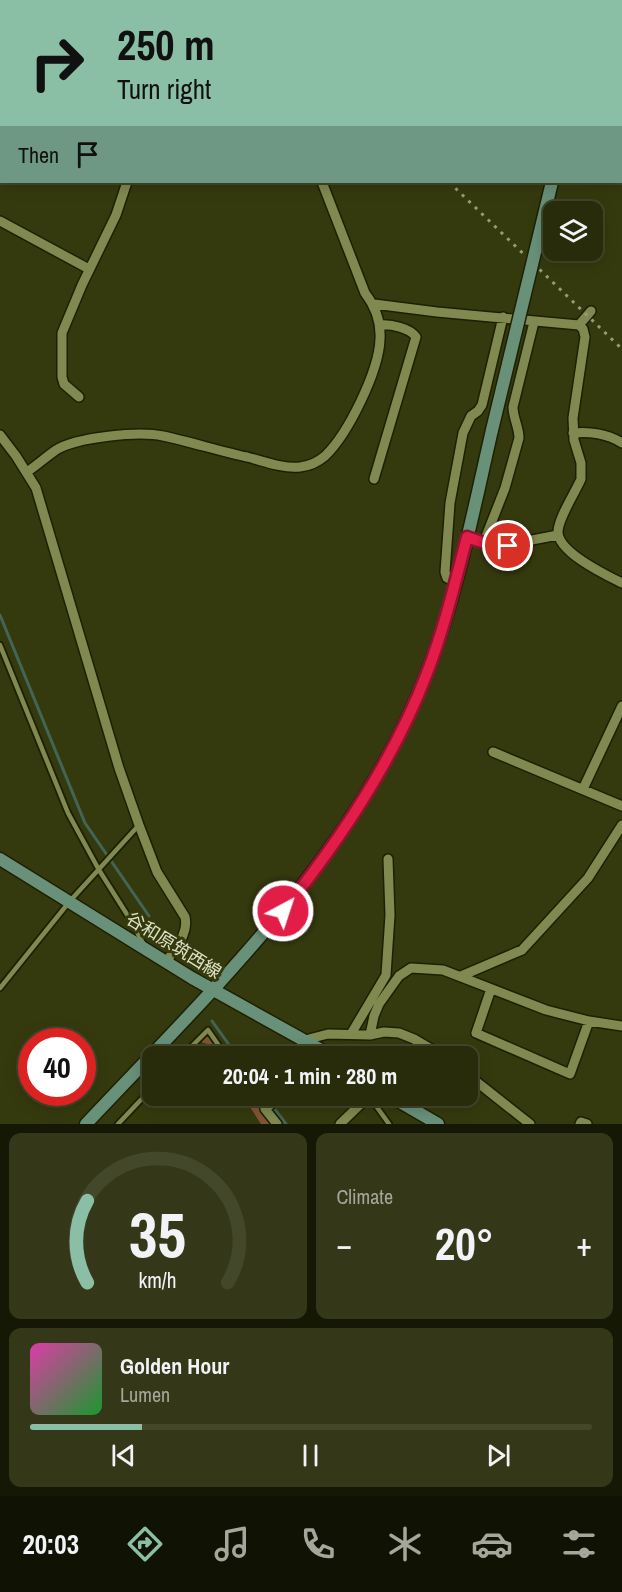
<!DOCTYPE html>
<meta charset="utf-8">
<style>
:root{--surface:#282c0a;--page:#343818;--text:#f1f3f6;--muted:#a5a79c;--line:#44482b;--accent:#8abfa5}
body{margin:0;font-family:"Archivo Narrow","Noto Sans JP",sans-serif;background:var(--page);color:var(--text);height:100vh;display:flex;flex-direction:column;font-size:22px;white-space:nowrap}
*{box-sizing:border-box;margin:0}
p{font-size:20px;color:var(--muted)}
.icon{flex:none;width:33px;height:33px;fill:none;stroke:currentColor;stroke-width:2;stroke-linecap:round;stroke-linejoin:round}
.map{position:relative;height:1124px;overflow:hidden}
.sheet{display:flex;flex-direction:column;gap:9px;padding:9px;background:#161806;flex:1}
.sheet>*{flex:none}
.banner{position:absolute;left:0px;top:0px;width:622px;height:183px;box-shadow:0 3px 15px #0003,0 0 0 2px var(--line);background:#8abfa5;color:#111;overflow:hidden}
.controls{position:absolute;left:543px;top:201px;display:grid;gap:12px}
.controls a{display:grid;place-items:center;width:60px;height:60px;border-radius:12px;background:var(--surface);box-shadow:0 3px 15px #0003,0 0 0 2px var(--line);font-size:30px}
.speed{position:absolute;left:18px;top:1028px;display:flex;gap:12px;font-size:30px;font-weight:700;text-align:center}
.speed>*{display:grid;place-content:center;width:78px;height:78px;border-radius:50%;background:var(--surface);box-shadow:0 3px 15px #0003,0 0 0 2px var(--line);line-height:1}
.speed .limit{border:9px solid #d22;background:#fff;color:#111}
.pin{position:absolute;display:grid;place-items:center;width:51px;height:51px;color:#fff;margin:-26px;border:3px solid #fff;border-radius:50%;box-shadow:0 2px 6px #0007}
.me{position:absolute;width:66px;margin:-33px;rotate:40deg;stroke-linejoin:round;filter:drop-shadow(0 0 4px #0008)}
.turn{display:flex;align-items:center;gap:21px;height:126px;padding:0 18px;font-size:27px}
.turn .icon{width:78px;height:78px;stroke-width:2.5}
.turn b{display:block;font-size:42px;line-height:51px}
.then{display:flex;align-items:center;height:57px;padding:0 18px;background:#0003;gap:12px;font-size:22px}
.big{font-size:45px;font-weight:700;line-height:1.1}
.sheet .widget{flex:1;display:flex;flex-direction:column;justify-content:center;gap:9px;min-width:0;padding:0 21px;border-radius:12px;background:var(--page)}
.sheet .dial{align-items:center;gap:0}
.dial svg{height:156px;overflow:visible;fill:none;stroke:var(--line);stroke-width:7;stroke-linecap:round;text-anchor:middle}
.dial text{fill:var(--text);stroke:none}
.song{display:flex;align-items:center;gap:18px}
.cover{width:72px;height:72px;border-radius:9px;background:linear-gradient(135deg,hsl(320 70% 55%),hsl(130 70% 35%))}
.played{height:6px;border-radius:3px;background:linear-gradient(90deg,var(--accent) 20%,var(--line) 20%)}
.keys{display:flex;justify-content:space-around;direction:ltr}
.heat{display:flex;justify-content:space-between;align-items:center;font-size:33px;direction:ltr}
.sheet .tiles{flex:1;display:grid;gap:9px;grid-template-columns:1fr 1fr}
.widget:last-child{grid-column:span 2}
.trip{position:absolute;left:142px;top:1046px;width:336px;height:60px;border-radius:12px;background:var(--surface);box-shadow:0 3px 15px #0003,0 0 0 2px var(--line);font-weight:700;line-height:60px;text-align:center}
.tabs{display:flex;height:96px;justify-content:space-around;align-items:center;background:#101204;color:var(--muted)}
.tabs .icon{width:42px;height:42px}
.tabs .active{color:var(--accent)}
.tabs b{font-size:27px;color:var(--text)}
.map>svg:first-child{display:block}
</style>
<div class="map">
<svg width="622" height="1124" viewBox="0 0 622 1124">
<rect width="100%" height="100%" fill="#353a0e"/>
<path fill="#835532" d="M 206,1037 L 210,1037 L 223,1056 L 215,1056 L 207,1044 L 201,1042 Z
M 242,1095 L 250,1095 L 273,1124 L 261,1124 Z"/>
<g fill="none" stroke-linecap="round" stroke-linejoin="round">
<path stroke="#436556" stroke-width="3" d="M 0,615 L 85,823 L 149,916
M 212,1021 L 237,1056
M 264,1095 L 286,1124"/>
<g stroke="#1d2003" stroke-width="8">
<path id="lane" d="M 0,645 L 68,813 L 99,870 L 128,916 L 143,943
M 0,988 L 70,901 L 139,825
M 182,1056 L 208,1030 L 226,1056
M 254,1095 L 265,1109
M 369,1096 L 389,1124
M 118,1124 L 153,1087"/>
</g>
<g stroke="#1d2003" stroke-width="12">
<path id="street" d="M 220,0 L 221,2
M 0,14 L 0,15
M 0,221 L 89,269
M 374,304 L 437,312 L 579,325
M 579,325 L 583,329 L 585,337 L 573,418 L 574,440 L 581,463 L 581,479 C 575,493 559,517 558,531 C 557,552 606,575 622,583
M 579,325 L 591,311
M 79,397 L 64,384 L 62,377 L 62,333 L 82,285 L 116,215 L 127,182
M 573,433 C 589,431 608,434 622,443
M 0,435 L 16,456 L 36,488 L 119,768 L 139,825 L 157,872 L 185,917 C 189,934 175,948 167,961
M 27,472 C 37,465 46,457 56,450 C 77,437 139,431 163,436 C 191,442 219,451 247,457 C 263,461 283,469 300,467 C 309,466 318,462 325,456 C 348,434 379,371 380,339 C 381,321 375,306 365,293 L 322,182
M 374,479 L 416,337 C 410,328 391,324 380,325
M 467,537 L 496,547 L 558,535
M 483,544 L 505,488 L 519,438 C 519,427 513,418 513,407 L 534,322
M 456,582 L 447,578 L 445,572 L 450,503 L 463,433 L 471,416 L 478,411 L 482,405 L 503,317
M 493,752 L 622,806
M 583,789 L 622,706
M 461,976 L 522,950 L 588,878 L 622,825
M 491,989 L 476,1033 L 570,1074 L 589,1021
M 351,1034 L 386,975 L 390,915 L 388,859
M 370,1035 L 374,1016 L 379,1004 L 399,976 L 411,968 L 443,970 L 546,1010 L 589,1021 L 622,1026
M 305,1040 L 328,1034 L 370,1035 L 384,1032 L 399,1033 L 414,1039 L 443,1056
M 468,1075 L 530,1124
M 277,1124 L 265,1109 L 283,1095
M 340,1124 L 370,1095
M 580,1124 L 581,1122 L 587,1124"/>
</g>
<g stroke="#1d2003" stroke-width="15">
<path id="secondary" d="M 596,2 L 596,0
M 0,859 L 192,978 L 332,1056
M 388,1095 L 438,1124
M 86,1124 C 215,987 356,854 426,675 C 457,597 473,512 492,430"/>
</g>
<use href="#lane" stroke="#808a50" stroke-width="4.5"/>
<use href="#street" stroke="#808a50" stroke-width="9"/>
<use href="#secondary" stroke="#69917a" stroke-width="12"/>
<path stroke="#979c78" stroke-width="3" stroke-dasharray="3 6" stroke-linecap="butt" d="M 262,0 L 263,2
M 449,182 L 622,349"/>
<g stroke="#1d2003" stroke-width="15" stroke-linecap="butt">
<path id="secondary-bridge" d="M 492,430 L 552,182"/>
</g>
<use href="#secondary-bridge" stroke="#69917a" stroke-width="12"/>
</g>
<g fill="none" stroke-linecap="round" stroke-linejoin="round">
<g stroke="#92132f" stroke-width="15">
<path id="route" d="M 283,911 C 341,839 394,760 427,673 C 444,629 455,583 467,537 L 496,547 L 508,546"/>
</g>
<use href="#route" stroke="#e11d48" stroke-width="10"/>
</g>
<g text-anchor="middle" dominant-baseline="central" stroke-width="6" stroke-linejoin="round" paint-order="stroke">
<g font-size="18" fill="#dde3c5" stroke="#353a0e">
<text transform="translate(174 945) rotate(32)">谷和原筑西線</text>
</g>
</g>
</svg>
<div class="controls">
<a><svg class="icon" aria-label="layers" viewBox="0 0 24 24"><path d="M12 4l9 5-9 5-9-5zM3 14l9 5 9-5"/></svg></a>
</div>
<div class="speed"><div class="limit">40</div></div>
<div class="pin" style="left:508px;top:546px;background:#d93025"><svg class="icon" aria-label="arrive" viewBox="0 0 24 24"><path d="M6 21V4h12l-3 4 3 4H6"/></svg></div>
<svg class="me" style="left:283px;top:911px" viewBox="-20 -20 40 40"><circle r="17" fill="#e11d48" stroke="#fff" stroke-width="3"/><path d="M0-11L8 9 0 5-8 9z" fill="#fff"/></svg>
<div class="trip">20:04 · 1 min · 280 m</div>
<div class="banner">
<div class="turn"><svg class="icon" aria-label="right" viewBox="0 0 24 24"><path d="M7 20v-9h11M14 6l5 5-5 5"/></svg><div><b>250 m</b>Turn right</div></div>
<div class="then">Then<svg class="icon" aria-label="arrive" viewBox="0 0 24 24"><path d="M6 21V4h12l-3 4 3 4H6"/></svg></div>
</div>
</div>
<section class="sheet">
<div class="tiles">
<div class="widget dial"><svg viewBox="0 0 100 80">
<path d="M14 69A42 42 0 1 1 86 69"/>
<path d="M14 69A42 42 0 0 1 14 27" stroke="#8abfa5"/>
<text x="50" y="56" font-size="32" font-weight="700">35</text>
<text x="50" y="72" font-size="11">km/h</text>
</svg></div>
<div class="widget"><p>Climate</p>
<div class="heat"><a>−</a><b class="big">20°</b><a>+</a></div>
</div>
<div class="widget">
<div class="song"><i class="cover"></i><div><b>Golden Hour</b><p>Lumen</p></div></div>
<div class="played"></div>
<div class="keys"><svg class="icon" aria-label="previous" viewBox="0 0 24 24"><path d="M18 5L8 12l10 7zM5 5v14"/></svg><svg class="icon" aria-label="pause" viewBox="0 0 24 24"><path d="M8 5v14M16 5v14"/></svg><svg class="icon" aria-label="next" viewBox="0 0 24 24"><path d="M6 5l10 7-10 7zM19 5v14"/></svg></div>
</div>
</div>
</section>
<nav class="tabs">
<b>20:03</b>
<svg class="icon active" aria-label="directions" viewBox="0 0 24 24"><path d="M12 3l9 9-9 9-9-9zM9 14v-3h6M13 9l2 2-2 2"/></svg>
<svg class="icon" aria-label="music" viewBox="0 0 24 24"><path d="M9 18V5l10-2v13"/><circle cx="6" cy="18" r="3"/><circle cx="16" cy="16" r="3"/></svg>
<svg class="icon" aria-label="phone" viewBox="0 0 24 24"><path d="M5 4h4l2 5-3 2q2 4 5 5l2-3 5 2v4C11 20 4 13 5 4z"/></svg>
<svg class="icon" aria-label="climate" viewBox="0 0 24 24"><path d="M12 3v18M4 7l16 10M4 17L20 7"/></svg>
<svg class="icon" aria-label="car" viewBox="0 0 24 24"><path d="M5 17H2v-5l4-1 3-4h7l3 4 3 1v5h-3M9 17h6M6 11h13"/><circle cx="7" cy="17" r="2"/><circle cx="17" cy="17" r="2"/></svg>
<svg class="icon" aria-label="filters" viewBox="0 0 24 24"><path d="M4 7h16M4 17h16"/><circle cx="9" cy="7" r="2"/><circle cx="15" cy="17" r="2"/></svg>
</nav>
